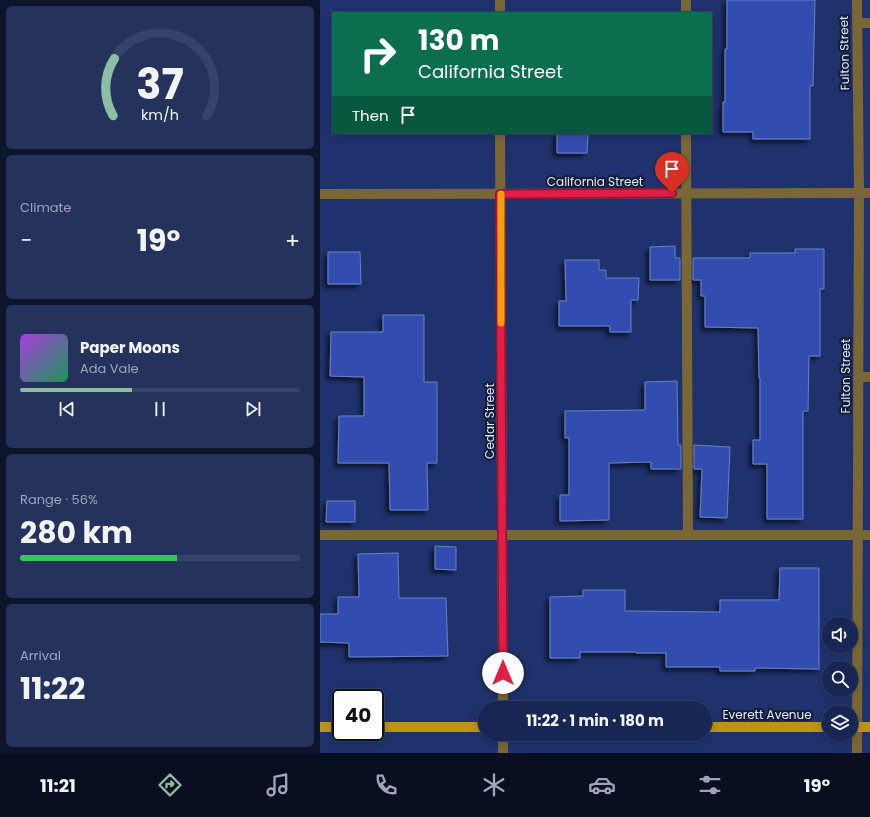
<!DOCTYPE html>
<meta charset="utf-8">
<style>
:root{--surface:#172652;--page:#24325c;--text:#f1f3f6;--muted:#9ea5b8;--line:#364369;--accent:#8abfa5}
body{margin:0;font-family:Poppins,sans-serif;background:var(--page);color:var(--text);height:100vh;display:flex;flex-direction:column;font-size:15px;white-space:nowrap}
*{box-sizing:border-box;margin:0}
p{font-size:13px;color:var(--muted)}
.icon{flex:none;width:22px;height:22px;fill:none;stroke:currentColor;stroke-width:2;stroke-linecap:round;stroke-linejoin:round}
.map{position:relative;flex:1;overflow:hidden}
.sheet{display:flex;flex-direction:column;gap:6px;padding:6px;background:#0d152d;width:320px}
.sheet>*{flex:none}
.hud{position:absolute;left:12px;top:12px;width:380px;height:122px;border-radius:0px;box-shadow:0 2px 10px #0003,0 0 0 1px var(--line);background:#0b6e4f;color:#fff;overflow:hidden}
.tools{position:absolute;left:502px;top:617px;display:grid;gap:8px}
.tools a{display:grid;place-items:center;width:36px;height:36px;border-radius:50%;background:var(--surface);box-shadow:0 2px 10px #0003,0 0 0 1px var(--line);font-size:20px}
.speed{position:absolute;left:12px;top:689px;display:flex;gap:8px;font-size:20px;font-weight:700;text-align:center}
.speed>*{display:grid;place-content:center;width:52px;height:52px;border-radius:50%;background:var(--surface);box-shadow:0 2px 10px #0003,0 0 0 1px var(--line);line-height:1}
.speed .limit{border:2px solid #111;border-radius:6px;background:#fff;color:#111}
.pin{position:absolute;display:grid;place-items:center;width:34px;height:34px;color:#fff;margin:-41px -17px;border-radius:50% 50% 50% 0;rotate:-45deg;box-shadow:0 0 4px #0007}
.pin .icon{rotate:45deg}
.me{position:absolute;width:44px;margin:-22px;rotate:0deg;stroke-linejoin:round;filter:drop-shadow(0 0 3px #0008)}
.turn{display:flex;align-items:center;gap:14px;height:84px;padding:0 20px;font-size:18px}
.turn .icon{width:52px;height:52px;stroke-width:2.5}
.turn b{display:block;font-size:28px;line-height:34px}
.then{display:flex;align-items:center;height:38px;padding:0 20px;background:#0003;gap:8px;font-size:15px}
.big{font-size:30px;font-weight:700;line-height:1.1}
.sheet .card{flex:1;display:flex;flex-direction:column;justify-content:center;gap:6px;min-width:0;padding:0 14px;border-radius:6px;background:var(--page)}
.sheet .dial{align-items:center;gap:0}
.dial svg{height:104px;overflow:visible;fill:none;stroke:var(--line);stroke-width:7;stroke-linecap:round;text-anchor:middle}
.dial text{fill:var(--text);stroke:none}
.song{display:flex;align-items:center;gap:12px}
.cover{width:48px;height:48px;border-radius:6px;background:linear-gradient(135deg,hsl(280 70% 55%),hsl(150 70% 35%))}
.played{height:4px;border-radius:2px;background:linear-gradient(90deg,var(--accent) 40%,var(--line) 40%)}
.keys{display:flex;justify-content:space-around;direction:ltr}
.heat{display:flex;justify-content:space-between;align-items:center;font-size:22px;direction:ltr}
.charge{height:6px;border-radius:3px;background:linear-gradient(90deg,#34c759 56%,var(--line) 0)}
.trip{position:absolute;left:158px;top:701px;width:234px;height:40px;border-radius:20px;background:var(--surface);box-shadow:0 2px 10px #0003,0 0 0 1px var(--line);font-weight:700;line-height:40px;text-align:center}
.menu{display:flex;height:64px;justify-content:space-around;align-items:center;background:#090f21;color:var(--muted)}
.menu .icon{width:28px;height:28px}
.menu .current{color:var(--accent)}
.menu b{font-size:18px;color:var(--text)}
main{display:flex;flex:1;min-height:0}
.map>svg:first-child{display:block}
</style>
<main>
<section class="sheet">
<div class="card dial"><svg viewBox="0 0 100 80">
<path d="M14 69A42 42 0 1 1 86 69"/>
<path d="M14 69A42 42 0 0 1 15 25" stroke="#8abfa5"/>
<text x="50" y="56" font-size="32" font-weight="700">37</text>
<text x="50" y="72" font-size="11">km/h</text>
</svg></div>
<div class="card"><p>Climate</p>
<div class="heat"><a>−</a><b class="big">19°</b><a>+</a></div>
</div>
<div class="card">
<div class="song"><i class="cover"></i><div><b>Paper Moons</b><p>Ada Vale</p></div></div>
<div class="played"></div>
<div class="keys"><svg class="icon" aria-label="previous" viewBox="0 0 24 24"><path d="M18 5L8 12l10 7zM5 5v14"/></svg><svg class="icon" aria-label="pause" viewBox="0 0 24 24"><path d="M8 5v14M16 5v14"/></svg><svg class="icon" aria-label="next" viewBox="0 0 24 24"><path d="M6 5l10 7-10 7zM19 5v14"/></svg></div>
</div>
<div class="card"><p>Range · 56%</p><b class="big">280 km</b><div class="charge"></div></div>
<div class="card"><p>Arrival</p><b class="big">11:22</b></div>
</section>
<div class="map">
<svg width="550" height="753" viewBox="0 0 550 753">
<defs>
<filter id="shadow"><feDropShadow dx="-3.5" dy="3.5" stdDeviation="2" flood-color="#0009"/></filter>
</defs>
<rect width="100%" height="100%" fill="#1f326d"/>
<path fill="#304eaf" stroke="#6882c5" filter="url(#shadow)" d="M 407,0 L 495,0 L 493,86 L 490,86 L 490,139 L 433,139 L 433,132 L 403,132 L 403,102 L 405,102 L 405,49 L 407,49 Z
M 237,133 L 268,133 L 267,153 L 237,153 Z
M 355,246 L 355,258 L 360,258 L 360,280 L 330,280 L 330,247 Z
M 475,249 L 504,249 L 504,289 L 500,289 L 500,356 L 489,356 L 488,411 L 483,411 L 483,519 L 447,519 L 447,464 L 433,464 L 433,440 L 440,440 L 440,378 L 439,378 L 438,328 L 385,327 L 385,296 L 381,296 L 381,280 L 373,280 L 373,258 L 430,258 L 430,253 L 475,253 Z
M 8,252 L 40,252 L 41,284 L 8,284 Z
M 245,260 L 279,260 L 279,270 L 286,270 L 286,278 L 319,278 L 318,300 L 311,300 L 311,332 L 290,332 L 290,326 L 239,326 L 239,301 L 246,301 Z
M 63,315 L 104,315 L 104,382 L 117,382 L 117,463 L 107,463 L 108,510 L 70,510 L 69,463 L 18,463 L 19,416 L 44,416 L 44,377 L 10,376 L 11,332 L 63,332 Z
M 357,381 L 358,445 L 361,445 L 361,469 L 331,469 L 331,462 L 289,463 L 289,520 L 240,521 L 240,495 L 249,495 L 249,438 L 245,438 L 245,411 L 325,410 L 325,382 Z
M 374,445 L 410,447 L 407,518 L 380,517 L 382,469 L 374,469 Z
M 7,501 L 35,501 L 35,522 L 6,522 Z
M 115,546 L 136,547 L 136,570 L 115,569 Z
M 78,553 L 79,598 L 126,598 L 128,656 L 29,657 L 29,643 L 0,642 L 0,614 L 18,614 L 18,597 L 39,597 L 38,554 Z
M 460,568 L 499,568 L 499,669 L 435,668 L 435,671 L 400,671 L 400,667 L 346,667 L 346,653 L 316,653 L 316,652 L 260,652 L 260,658 L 230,658 L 230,597 L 263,596 L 263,590 L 305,590 L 305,611 L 400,612 L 400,600 L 459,600 Z"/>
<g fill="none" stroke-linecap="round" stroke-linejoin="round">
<path stroke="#7b6736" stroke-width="10" d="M 180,0 L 180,13
M 537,0 L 539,193 L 537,753
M 366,13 L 366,0
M 537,23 L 550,23
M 180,133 L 183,708
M 366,133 L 368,535
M 0,194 L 550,193
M 538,377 L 550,377
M 0,535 L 550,535
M 183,734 L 183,753"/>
<path stroke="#be9417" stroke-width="10" d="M 0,727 L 21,727
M 55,727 L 165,727
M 385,727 L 509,727
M 531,727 L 550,727"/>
</g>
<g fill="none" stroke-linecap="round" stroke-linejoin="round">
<g stroke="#92132f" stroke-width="10">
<path id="route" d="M 183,673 L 180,194 L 352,193"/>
</g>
<use href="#route" stroke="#e11d48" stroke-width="7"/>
<path stroke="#f59e0b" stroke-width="7" d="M 181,323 L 181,194"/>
</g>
<g text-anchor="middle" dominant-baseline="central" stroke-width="4" stroke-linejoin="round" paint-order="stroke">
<g font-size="12" fill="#dee8fe" stroke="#131d37">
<text transform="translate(524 53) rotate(-91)">Fulton Street</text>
<text x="275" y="181">California Street</text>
<text transform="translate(525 376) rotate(-90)">Fulton Street</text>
<text transform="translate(169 421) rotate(-90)">Cedar Street</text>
<text x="447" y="714">Everett Avenue</text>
</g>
</g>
</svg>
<div class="tools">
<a><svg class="icon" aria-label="sound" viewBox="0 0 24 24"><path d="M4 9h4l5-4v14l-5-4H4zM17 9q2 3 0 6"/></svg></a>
<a><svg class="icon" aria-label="search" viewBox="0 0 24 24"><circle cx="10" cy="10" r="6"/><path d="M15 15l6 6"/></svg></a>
<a><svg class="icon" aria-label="layers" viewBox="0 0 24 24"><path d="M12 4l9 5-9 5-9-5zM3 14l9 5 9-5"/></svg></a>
</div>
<div class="speed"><div class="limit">40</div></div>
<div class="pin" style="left:352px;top:193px;background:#d93025"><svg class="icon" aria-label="arrive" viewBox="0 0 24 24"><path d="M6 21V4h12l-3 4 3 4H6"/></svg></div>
<svg class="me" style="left:183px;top:673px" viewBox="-20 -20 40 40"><circle r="19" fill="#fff"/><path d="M0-13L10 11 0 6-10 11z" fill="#e11d48"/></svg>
<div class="trip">11:22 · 1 min · 180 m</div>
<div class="hud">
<div class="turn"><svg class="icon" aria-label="right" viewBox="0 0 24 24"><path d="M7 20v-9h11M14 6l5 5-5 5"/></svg><div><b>130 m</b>California Street</div></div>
<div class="then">Then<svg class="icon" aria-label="arrive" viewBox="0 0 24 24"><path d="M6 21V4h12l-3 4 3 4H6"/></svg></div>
</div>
</div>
</main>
<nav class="menu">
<b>11:21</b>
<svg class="icon current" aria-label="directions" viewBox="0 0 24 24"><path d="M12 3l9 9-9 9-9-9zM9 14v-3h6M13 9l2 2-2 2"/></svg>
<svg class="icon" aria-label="music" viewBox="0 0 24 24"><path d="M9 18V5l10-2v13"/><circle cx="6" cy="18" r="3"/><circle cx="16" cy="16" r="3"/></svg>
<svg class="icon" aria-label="phone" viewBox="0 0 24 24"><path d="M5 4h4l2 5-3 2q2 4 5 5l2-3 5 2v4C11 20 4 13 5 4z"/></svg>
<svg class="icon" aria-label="climate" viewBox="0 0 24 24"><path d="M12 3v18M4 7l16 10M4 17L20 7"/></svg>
<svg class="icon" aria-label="car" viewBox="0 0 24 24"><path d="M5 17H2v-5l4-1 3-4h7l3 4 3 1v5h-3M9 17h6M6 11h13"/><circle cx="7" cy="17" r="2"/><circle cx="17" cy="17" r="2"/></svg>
<svg class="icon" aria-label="filters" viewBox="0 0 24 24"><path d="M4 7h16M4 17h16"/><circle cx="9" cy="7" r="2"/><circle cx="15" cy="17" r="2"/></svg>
<b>19°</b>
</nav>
